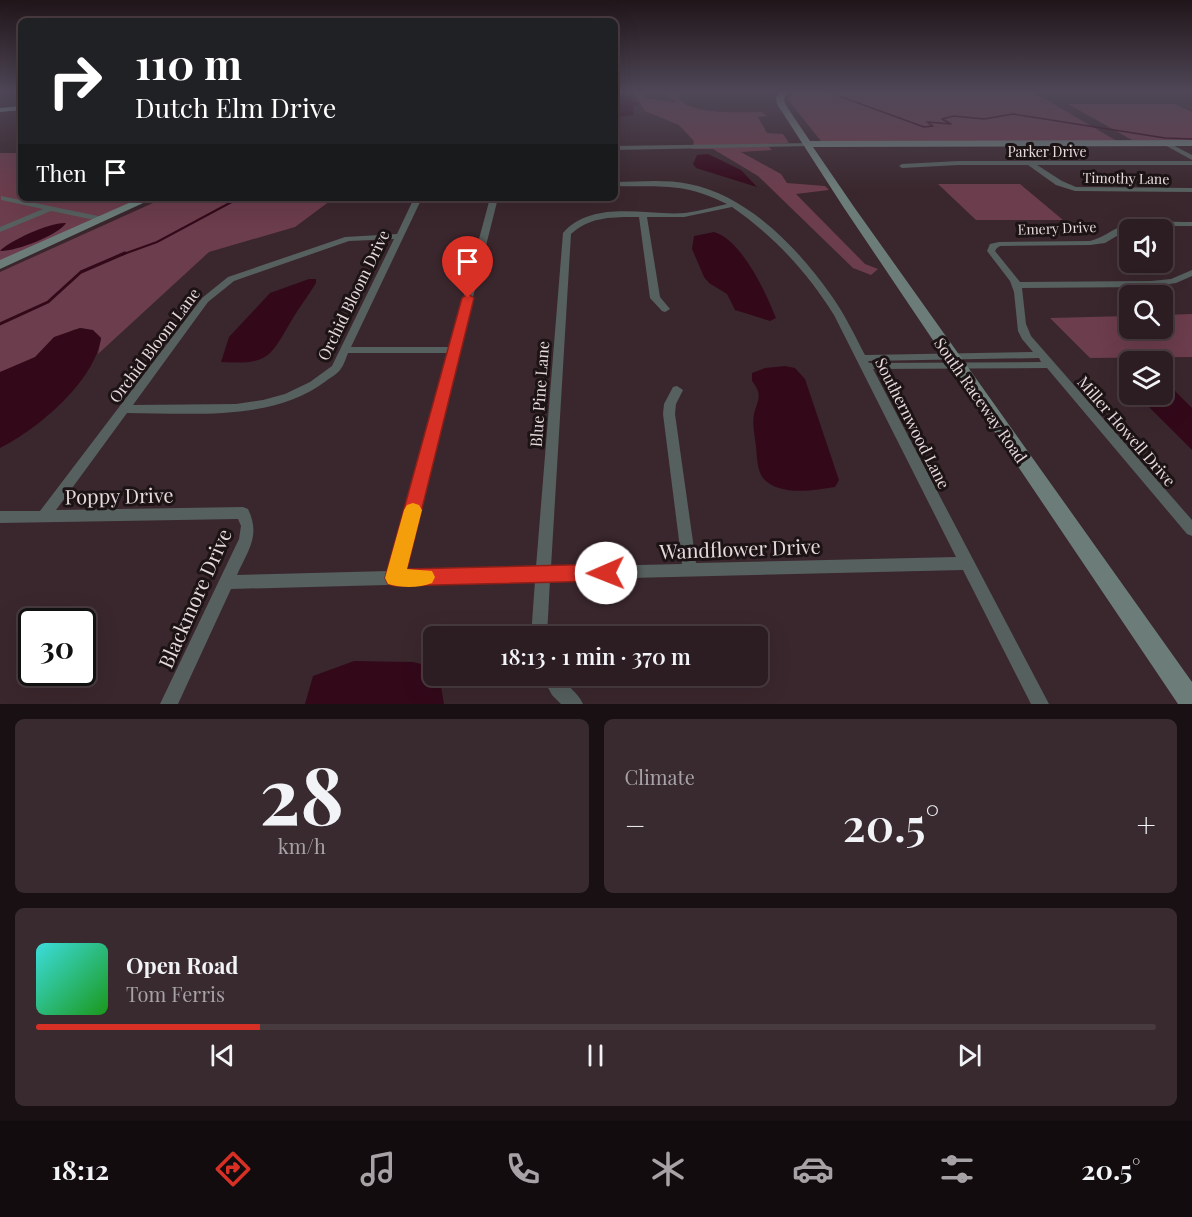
<!DOCTYPE html>
<meta charset="utf-8">
<style>
:root{--surface:#2c1d22;--page:#382a2f;--text:#f1f3f6;--muted:#a6a2a5;--line:#483b40;--accent:#d93025}
body{margin:0;font-family:"Playfair Display",serif;background:var(--page);color:var(--text);height:100vh;display:flex;flex-direction:column;font-size:22px;white-space:nowrap}
*{box-sizing:border-box;margin:0}
p{font-size:20px;color:var(--muted)}
.icon{flex:none;width:33px;height:33px;fill:none;stroke:currentColor;stroke-width:2;stroke-linecap:round;stroke-linejoin:round}
.map{position:relative;height:704px;overflow:hidden}
.sheet{display:flex;flex-direction:column;gap:15px;padding:15px;background:#181013;flex:1}
.sheet>*{flex:none}
.banner{position:absolute;left:18px;top:18px;width:600px;height:183px;border-radius:9px;box-shadow:0 6px 24px #0002,0 0 0 2px var(--line);background:#202124;color:#fff;overflow:hidden}
.controls{position:absolute;left:1119px;top:219px;display:grid;gap:12px}
.controls a{display:grid;place-items:center;width:54px;height:54px;border-radius:9px;background:var(--surface);box-shadow:0 6px 24px #0002,0 0 0 2px var(--line);font-size:30px}
.speed{position:absolute;left:18px;top:608px;display:flex;gap:12px;font-size:30px;font-weight:700;text-align:center}
.speed>*{display:grid;place-content:center;width:78px;height:78px;border-radius:50%;background:var(--surface);box-shadow:0 6px 24px #0002,0 0 0 2px var(--line);line-height:1}
.speed .limit{border:3px solid #111;border-radius:9px;background:#fff;color:#111}
.pin{position:absolute;display:grid;place-items:center;width:51px;height:51px;color:#fff;margin:-62px -26px;border-radius:50% 50% 50% 0;rotate:-45deg;box-shadow:0 0 6px #0007}
.pin .icon{rotate:45deg}
.me{position:absolute;width:66px;margin:-33px;rotate:269deg;stroke-linejoin:round;filter:drop-shadow(0 0 4px #0008)}
.turn{display:flex;align-items:center;gap:21px;height:126px;padding:0 18px;font-size:27px}
.turn .icon{width:78px;height:78px;stroke-width:2.5}
.turn b{display:block;font-size:42px;line-height:51px}
.then{display:flex;align-items:center;height:57px;padding:0 18px;background:#0003;gap:12px;font-size:22px}
.big{font-size:45px;font-weight:600;line-height:1.1}
.sheet .widget{flex:1;display:flex;flex-direction:column;justify-content:center;gap:9px;min-width:0;padding:0 21px;border-radius:9px;background:var(--page)}
.sheet .dial{align-items:center;gap:0}
.dial b{font-size:78px;line-height:1}
.song{display:flex;align-items:center;gap:18px}
.cover{width:72px;height:72px;border-radius:9px;background:linear-gradient(135deg,hsl(180 70% 55%),hsl(120 70% 35%))}
.played{height:6px;border-radius:3px;background:linear-gradient(90deg,var(--accent) 20%,var(--line) 20%)}
.keys{display:flex;justify-content:space-around;direction:ltr}
.heat{display:flex;justify-content:space-between;align-items:center;font-size:33px;direction:ltr}
.sheet .tiles{flex:1;display:grid;gap:15px;grid-template-columns:1fr 1fr}
.widget:last-child{grid-column:span 2}
.trip{position:absolute;left:423px;top:626px;width:345px;height:60px;border-radius:9px;background:var(--surface);box-shadow:0 6px 24px #0002,0 0 0 2px var(--line);font-weight:600;line-height:60px;text-align:center}
.tab-bar{display:flex;height:96px;justify-content:space-around;align-items:center;background:#120c0e;color:var(--muted)}
.tab-bar .icon{width:42px;height:42px}
.tab-bar .active{color:var(--accent)}
.tab-bar b{font-size:27px;color:var(--text)}
.map>svg:first-child{display:block}
</style>
<div class="map">
<svg width="1192" height="704" viewBox="0 0 1192 704">
<rect width="100%" height="100%" fill="#3a272d"/>
<path fill="#6c3d4c" d="M 633,92 L 642,94 L 645,98 L 677,103 L 664,92 C 676,92 681,104 692,107 C 714,114 738,112 762,112 L 767,116 L 758,117 L 767,133 L 783,134 L 789,143 L 766,144 L 772,150 L 741,152 L 781,174 L 787,183 L 825,186 L 829,190 L 796,194 L 865,264 L 878,269 L 871,275 L 853,268 L 758,176 L 713,149 L 692,149 L 694,141 L 679,125 L 645,111 Z
M 795,92 L 1033,92 L 1117,141 L 821,141 L 788,100 Z
M 1068,104 L 1175,104 L 1192,112 L 1192,140 L 1132,140 Z
M 0,153 L 21,153 L 21,198 L 141,198 L 0,261 Z
M 938,184 L 1020,184 L 1063,220 L 976,220 Z
M 164,198 L 334,198 L 295,227 L 209,252 L 98,354 L 101,338 C 77,313 56,344 36,357 C 25,363 12,369 0,372 L 0,272 Z
M 1192,314 L 1192,357 L 1090,358 L 1050,318 L 1129,316 L 1130,328 L 1162,328 L 1163,315 Z"/>
<path fill="#33091a" d="M 615,92 L 633,92 L 634,96 L 630,99 L 639,104 L 633,107 L 634,115 L 615,117 Z
M 708,154 L 741,170 L 757,187 L 696,168 L 693,164 L 697,155 Z
M 66,223 C 59,235 14,252 0,251 C 9,241 50,222 66,223 Z
M 714,232 C 742,240 766,293 776,318 L 770,321 L 735,310 L 727,294 L 709,283 L 704,277 L 692,249 L 694,236 Z
M 309,279 L 316,279 L 316,283 C 309,295 300,306 293,318 C 270,357 270,365 221,362 L 229,337 L 270,293 Z
M 80,328 L 93,330 L 101,338 C 95,381 37,430 0,448 L 0,372 L 35,357 L 54,337 Z
M 785,366 L 795,368 L 805,379 L 839,480 L 835,487 C 815,490 779,497 763,478 C 757,470 757,457 756,447 C 755,437 752,424 754,414 C 758,399 763,395 752,381 L 752,373 L 765,368 Z
M 1163,379 L 1192,408 L 1192,450 L 1137,395 L 1162,394 Z
M 354,661 L 413,662 L 433,667 L 434,675 L 439,675 L 444,704 L 305,704 L 313,676 Z"/>
<g fill="none" stroke-linecap="round" stroke-linejoin="round">
<path stroke="#33091a" stroke-width="1.5" d="M 828,92 L 924,127 L 933,126 L 927,122 L 951,124 L 942,119 L 954,116 L 984,119 L 1013,114 L 1165,138 L 1192,139"/>
<path stroke="#33091a" stroke-width="2" d="M 121,255 L 157,242 L 239,198"/>
<path stroke="#33091a" stroke-width="3" d="M 0,324 L 48,302 L 81,272 L 125,253"/>
<path fill="#56605e" fill-rule="evenodd" d="M 1165,141 L 1192,155 L 1192,160 L 1163,144 L 1163,142 Z
M 812,143 L 813,144 L 810,146 L 615,150 L 615,146 Z
M 958,161 L 1192,161 L 1192,165 L 1037,165 L 1062,181 L 1076,187 L 1192,188 L 1192,192 L 1075,191 L 1056,185 L 1028,165 L 958,165 L 902,168 L 899,166 L 902,164 Z
M 615,182 C 639,182 665,179 689,184 C 747,195 798,248 831,295 C 844,313 854,334 865,355 L 1033,352 L 1022,339 L 1018,331 L 1014,292 L 1010,281 L 987,251 L 990,244 L 999,242 L 1090,241 C 1103,238 1112,229 1125,225 C 1146,219 1170,222 1192,222 L 1192,226 L 1138,226 L 1127,230 L 1105,243 L 1090,245 L 1000,246 L 997,248 L 995,251 L 1020,282 L 1151,281 L 1171,279 L 1192,270 L 1192,276 L 1176,283 L 1151,287 L 1022,288 L 1026,324 L 1031,336 L 1192,520 L 1192,536 L 1187,534 L 1047,368 L 873,369 L 1049,704 L 1031,704 L 963,570 L 550,580 L 547,636 L 531,636 L 535,581 L 231,589 L 178,704 L 160,704 L 239,539 L 241,526 L 238,519 L 0,523 L 0,511 L 40,511 L 202,298 L 228,277 L 345,237 L 397,234 L 414,198 L 422,198 L 351,347 L 450,347 L 490,198 L 498,198 L 404,571 L 536,567 L 563,233 C 593,199 646,216 685,213 C 699,211 713,207 727,204 C 684,182 660,187 615,186 ZM 732,207 C 774,236 807,272 834,315 L 956,557 L 696,563 L 675,414 L 676,404 L 683,390 L 677,386 L 673,387 L 664,404 L 663,414 L 682,564 L 551,567 L 571,234 C 590,216 615,217 639,217 L 650,298 L 662,311 L 665,312 L 670,309 L 660,297 L 647,217 L 684,217 ZM 394,239 L 332,366 L 310,382 L 285,394 L 263,400 L 236,404 L 133,405 L 208,302 L 234,281 L 349,241 ZM 348,353 L 448,353 L 389,571 L 237,575 C 248,550 261,536 248,509 L 243,507 L 56,510 L 127,413 C 190,413 273,422 326,381 C 330,378 337,374 340,370 C 344,365 346,358 348,353 ZM 1039,358 L 1041,362 L 869,363 L 868,361 Z
M 1,196 L 103,217 L 104,219 L 100,221 L 51,211 L 0,232 L 0,227 L 43,209 L 1,200 Z
M 541,675 L 560,675 C 566,686 578,692 583,704 L 561,704 L 552,695 Z"/>
<path fill="#6c7d79" fill-rule="evenodd" d="M 779,92 L 787,92 L 784,98 L 785,104 L 810,141 L 1192,140 L 1192,146 L 813,147 L 854,207 L 1192,682 L 1192,704 L 1178,704 L 844,208 L 777,104 L 776,98 Z
M 140,198 L 154,198 L 0,269 L 0,260 Z"/>
<path fill="#7c928e" fill-rule="evenodd" d="M 21,106 L 21,110 L 0,112 L 0,108 Z"/>
</g>
<linearGradient id="sky" x2="0" y2="1"><stop stop-color="#201519"/><stop offset="0.48" stop-color="#4f4757"/><stop offset="1" stop-color="#4f4757" stop-opacity="0"/></linearGradient>
<rect width="1192" height="191" fill="url(#sky)"/>
<path fill="#d93025" stroke="#8d1f18" stroke-width="1.5" d="M 468,294 L 474,298 L 407,569 L 606,564 L 613,567 L 616,573 L 613,579 L 606,581 L 395,586 L 388,584 L 385,578 L 462,298 Z"/>
<path fill="#f59e0b" d="M 413,503 L 419,505 L 422,510 L 407,569 L 432,571 L 435,577 L 432,583 C 420,588 401,588 388,584 L 385,578 L 404,510 L 407,505 Z"/>
<g text-anchor="middle" dominant-baseline="central" stroke-width="6" stroke-linejoin="round" paint-order="stroke">
<g font-size="14" fill="#e7dadd" stroke="#1c1315">
<text x="1047" y="151">Parker Drive</text>
<text transform="translate(1126 178) rotate(1)">Timothy Lane</text>
<text transform="translate(1057 228) rotate(-2)">Emery Drive</text>
</g>
<g font-size="16" fill="#e7dadd" stroke="#1c1315">
<text transform="translate(353 295) rotate(-64)">Orchid Bloom Drive</text>
<text transform="translate(154 345) rotate(-53)">Orchid Bloom Lane</text>
<text transform="translate(539 394) rotate(-86)">Blue Pine Lane</text>
<text transform="translate(981 400) rotate(55)">South Raceway Road</text>
<text transform="translate(913 423) rotate(63)">Southernwood Lane</text>
<text transform="translate(1127 431) rotate(49)">Miller Howell Drive</text>
</g>
<g font-size="20" fill="#e7dadd" stroke="#1c1315">
<text transform="translate(119 495) rotate(-1)">Poppy Drive</text>
<text transform="translate(740 548) rotate(-2)">Wandflower Drive</text>
<text transform="translate(194 598) rotate(-66)">Blackmore Drive</text>
</g>
</g>
</svg>
<div class="controls">
<a><svg class="icon" aria-label="sound" viewBox="0 0 24 24"><path d="M4 9h4l5-4v14l-5-4H4zM17 9q2 3 0 6"/></svg></a>
<a><svg class="icon" aria-label="search" viewBox="0 0 24 24"><circle cx="10" cy="10" r="6"/><path d="M15 15l6 6"/></svg></a>
<a><svg class="icon" aria-label="layers" viewBox="0 0 24 24"><path d="M12 4l9 5-9 5-9-5zM3 14l9 5 9-5"/></svg></a>
</div>
<div class="speed"><div class="limit">30</div></div>
<div class="pin" style="left:468px;top:298px;background:#d93025"><svg class="icon" aria-label="arrive" viewBox="0 0 24 24"><path d="M6 21V4h12l-3 4 3 4H6"/></svg></div>
<svg class="me" style="left:606px;top:573px" viewBox="-20 -20 40 40"><circle r="19" fill="#fff"/><path d="M0-13L10 11 0 6-10 11z" fill="#d93025"/></svg>
<div class="trip">18:13 · 1 min · 370 m</div>
<div class="banner">
<div class="turn"><svg class="icon" aria-label="right" viewBox="0 0 24 24"><path d="M7 20v-9h11M14 6l5 5-5 5"/></svg><div><b>110 m</b>Dutch Elm Drive</div></div>
<div class="then">Then<svg class="icon" aria-label="arrive" viewBox="0 0 24 24"><path d="M6 21V4h12l-3 4 3 4H6"/></svg></div>
</div>
</div>
<section class="sheet">
<div class="tiles">
<div class="widget dial"><b>28</b><p>km/h</p></div>
<div class="widget"><p>Climate</p>
<div class="heat"><a>−</a><b class="big">20.5°</b><a>+</a></div>
</div>
<div class="widget">
<div class="song"><i class="cover"></i><div><b>Open Road</b><p>Tom Ferris</p></div></div>
<div class="played"></div>
<div class="keys"><svg class="icon" aria-label="previous" viewBox="0 0 24 24"><path d="M18 5L8 12l10 7zM5 5v14"/></svg><svg class="icon" aria-label="pause" viewBox="0 0 24 24"><path d="M8 5v14M16 5v14"/></svg><svg class="icon" aria-label="next" viewBox="0 0 24 24"><path d="M6 5l10 7-10 7zM19 5v14"/></svg></div>
</div>
</div>
</section>
<nav class="tab-bar">
<b>18:12</b>
<svg class="icon active" aria-label="directions" viewBox="0 0 24 24"><path d="M12 3l9 9-9 9-9-9zM9 14v-3h6M13 9l2 2-2 2"/></svg>
<svg class="icon" aria-label="music" viewBox="0 0 24 24"><path d="M9 18V5l10-2v13"/><circle cx="6" cy="18" r="3"/><circle cx="16" cy="16" r="3"/></svg>
<svg class="icon" aria-label="phone" viewBox="0 0 24 24"><path d="M5 4h4l2 5-3 2q2 4 5 5l2-3 5 2v4C11 20 4 13 5 4z"/></svg>
<svg class="icon" aria-label="climate" viewBox="0 0 24 24"><path d="M12 3v18M4 7l16 10M4 17L20 7"/></svg>
<svg class="icon" aria-label="car" viewBox="0 0 24 24"><path d="M5 17H2v-5l4-1 3-4h7l3 4 3 1v5h-3M9 17h6M6 11h13"/><circle cx="7" cy="17" r="2"/><circle cx="17" cy="17" r="2"/></svg>
<svg class="icon" aria-label="filters" viewBox="0 0 24 24"><path d="M4 7h16M4 17h16"/><circle cx="9" cy="7" r="2"/><circle cx="15" cy="17" r="2"/></svg>
<b>20.5°</b>
</nav>
